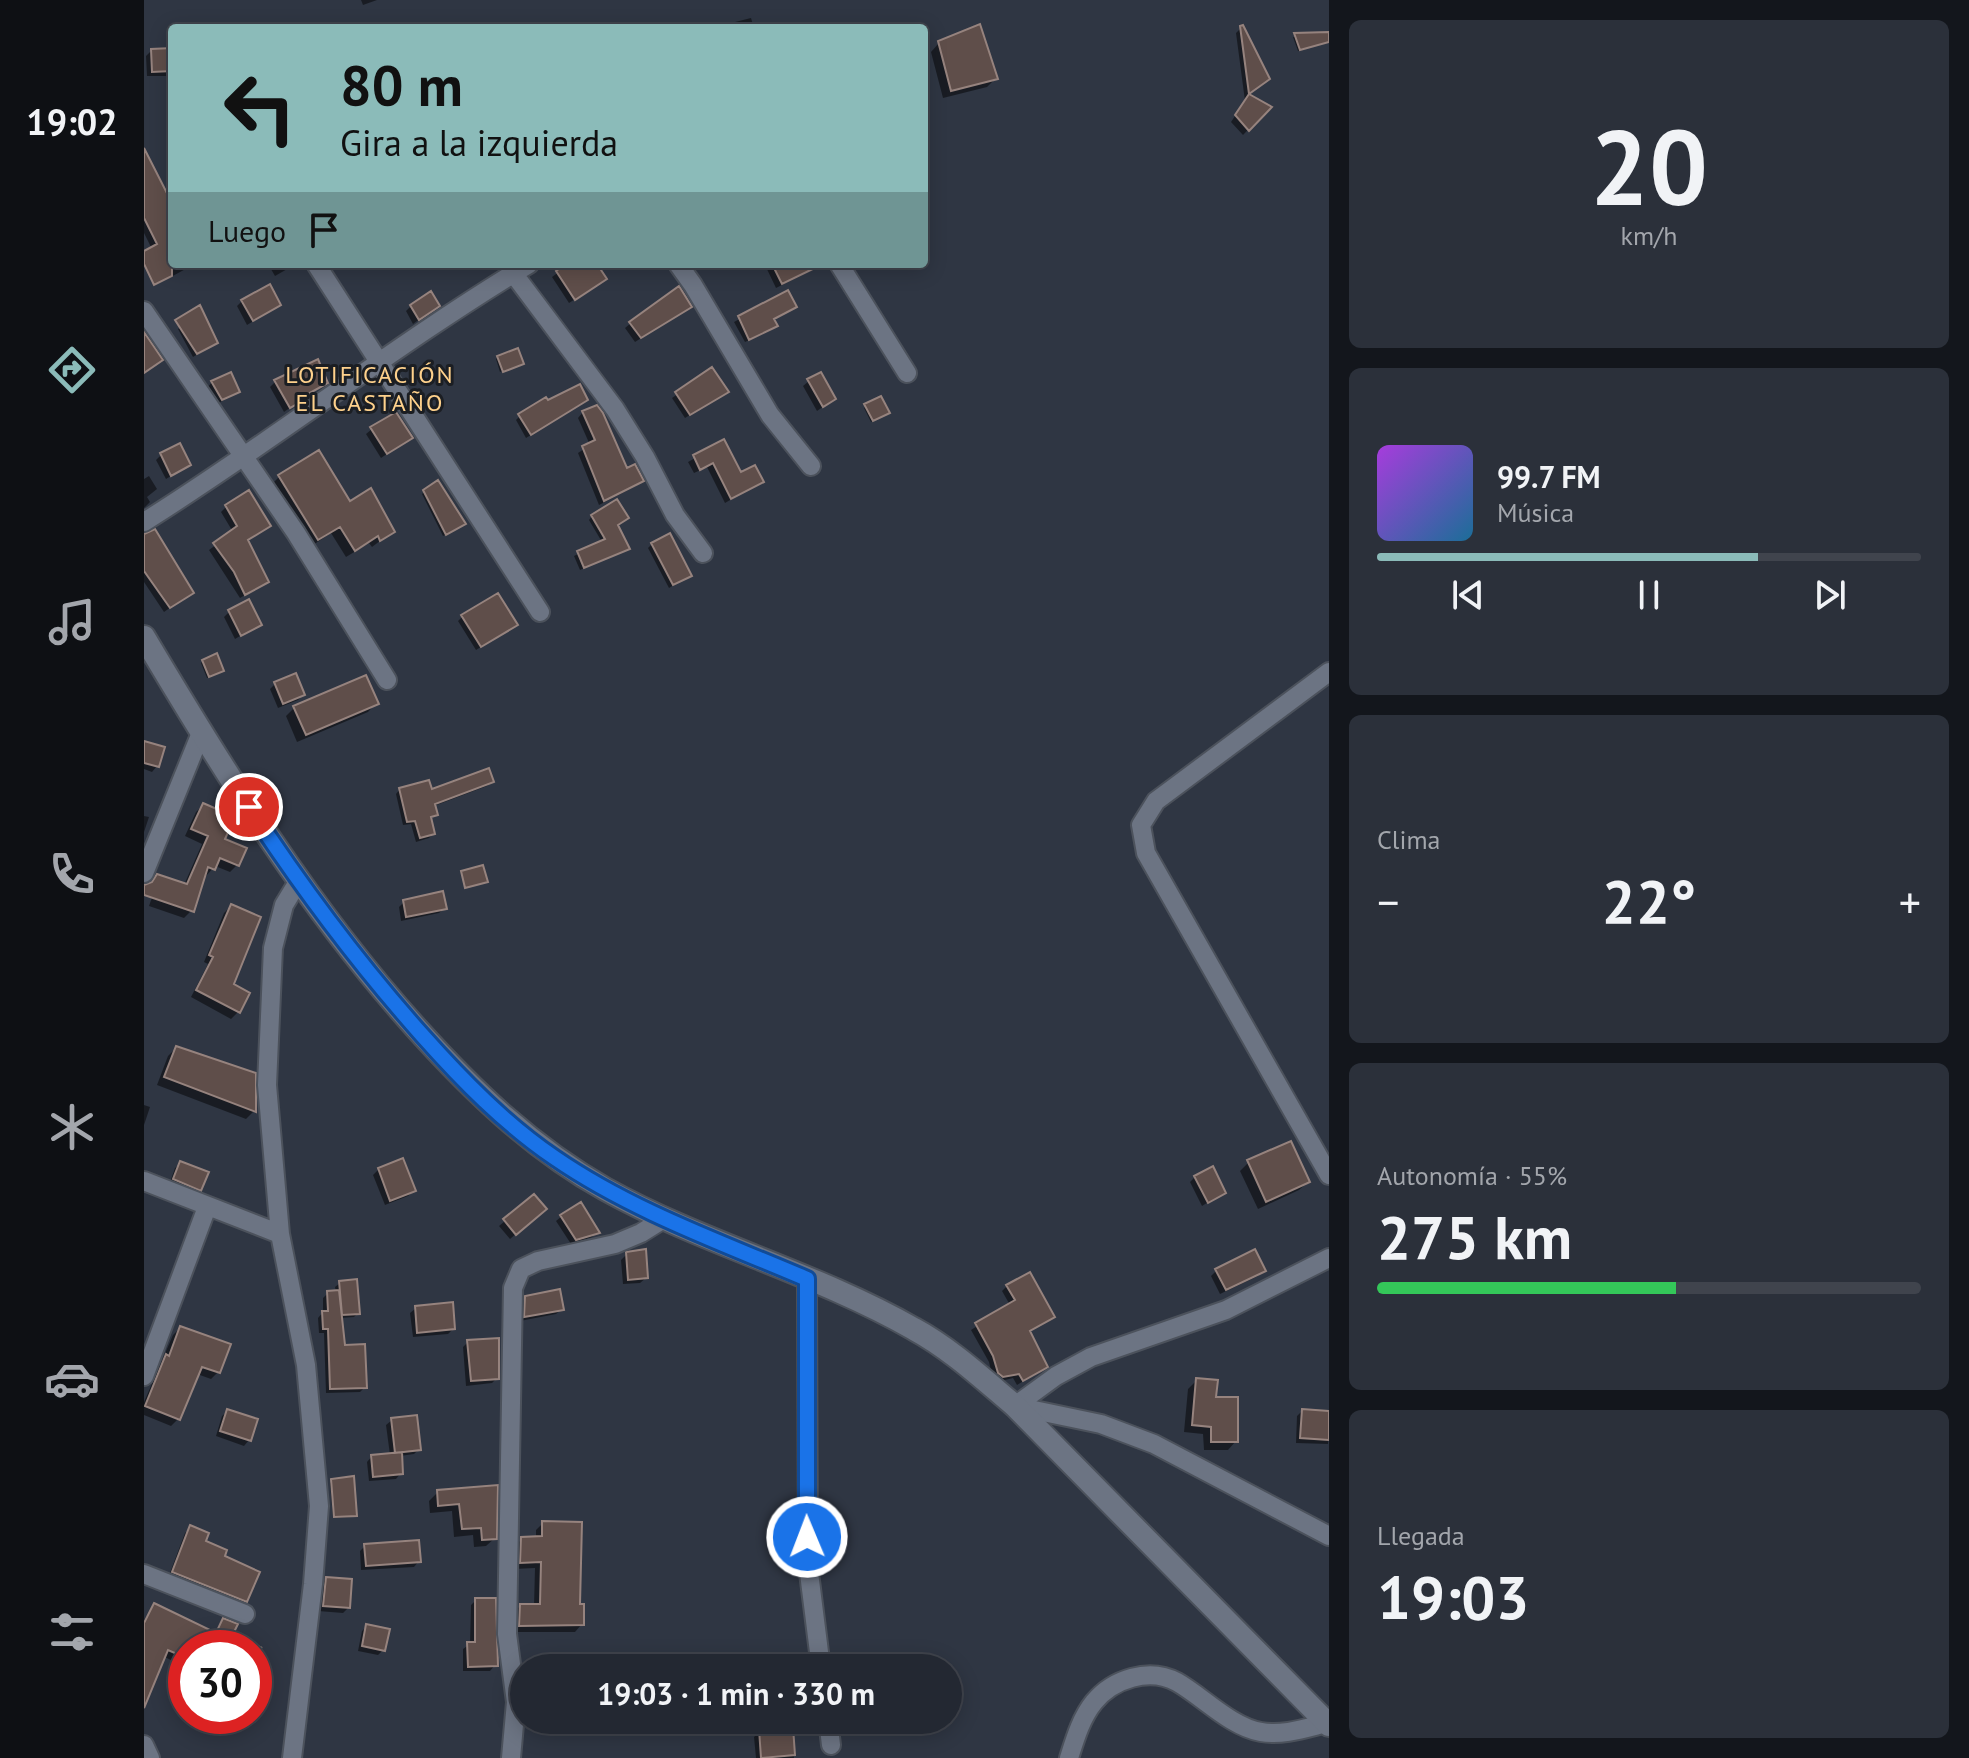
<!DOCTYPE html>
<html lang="es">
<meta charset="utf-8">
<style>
:root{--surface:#232832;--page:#2b303a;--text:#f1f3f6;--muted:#a3a6ac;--line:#40444d;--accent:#8bbbb9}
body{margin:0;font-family:"PT Sans",sans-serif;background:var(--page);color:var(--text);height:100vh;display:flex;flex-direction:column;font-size:30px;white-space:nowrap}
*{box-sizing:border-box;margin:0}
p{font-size:26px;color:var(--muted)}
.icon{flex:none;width:44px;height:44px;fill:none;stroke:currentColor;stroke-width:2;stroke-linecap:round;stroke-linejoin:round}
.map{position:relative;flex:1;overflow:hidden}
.sheet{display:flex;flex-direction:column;gap:20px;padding:20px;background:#13161c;width:640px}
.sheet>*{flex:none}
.banner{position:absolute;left:24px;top:24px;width:760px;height:244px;border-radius:8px;box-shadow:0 4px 20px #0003,0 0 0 2px var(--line);background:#8bbbb9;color:#111;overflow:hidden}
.speed{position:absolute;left:24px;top:1630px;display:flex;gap:16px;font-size:40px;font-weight:700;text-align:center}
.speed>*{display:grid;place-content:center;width:104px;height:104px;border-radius:50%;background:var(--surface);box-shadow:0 4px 20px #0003,0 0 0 2px var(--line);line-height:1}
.speed .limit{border:12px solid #d22;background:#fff;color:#111}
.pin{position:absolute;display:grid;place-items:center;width:68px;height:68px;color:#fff;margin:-34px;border:4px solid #fff;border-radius:50%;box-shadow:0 2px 8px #0007}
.me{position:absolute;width:88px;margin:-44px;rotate:359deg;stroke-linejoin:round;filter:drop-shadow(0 0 6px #0008)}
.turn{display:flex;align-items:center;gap:28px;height:168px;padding:0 40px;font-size:36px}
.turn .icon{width:104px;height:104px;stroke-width:2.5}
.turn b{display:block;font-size:56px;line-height:68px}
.then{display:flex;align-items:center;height:76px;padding:0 40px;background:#0003;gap:16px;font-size:30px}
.big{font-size:60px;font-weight:700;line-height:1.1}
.sheet .widget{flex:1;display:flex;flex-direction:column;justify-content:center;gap:12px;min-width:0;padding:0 28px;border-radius:12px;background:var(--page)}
.sheet .dial{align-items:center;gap:0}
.dial b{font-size:104px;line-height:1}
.song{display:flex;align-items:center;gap:24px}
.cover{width:96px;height:96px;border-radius:12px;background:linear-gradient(135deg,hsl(280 70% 55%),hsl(200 70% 35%))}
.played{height:8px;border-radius:4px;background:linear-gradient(90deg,var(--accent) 70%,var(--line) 70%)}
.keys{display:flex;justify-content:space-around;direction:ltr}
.heat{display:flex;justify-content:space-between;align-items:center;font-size:44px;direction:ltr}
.charge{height:12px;border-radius:6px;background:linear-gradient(90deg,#34c759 55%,var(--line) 0)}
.trip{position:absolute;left:366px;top:1654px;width:452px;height:80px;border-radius:40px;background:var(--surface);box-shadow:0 4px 20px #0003,0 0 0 2px var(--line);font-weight:700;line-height:80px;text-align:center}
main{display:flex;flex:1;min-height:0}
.tabs{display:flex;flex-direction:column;width:144px;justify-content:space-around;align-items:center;background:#0e1014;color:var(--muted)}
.tabs .icon{width:56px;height:56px}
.tabs .selected{color:var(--accent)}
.tabs b{font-size:36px;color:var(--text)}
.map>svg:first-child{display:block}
</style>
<main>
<nav class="tabs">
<b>19:02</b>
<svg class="icon selected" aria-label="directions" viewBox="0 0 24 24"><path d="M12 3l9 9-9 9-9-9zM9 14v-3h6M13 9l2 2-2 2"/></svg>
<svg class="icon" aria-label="music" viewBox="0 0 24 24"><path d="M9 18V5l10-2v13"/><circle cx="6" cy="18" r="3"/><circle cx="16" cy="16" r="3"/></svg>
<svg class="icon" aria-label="phone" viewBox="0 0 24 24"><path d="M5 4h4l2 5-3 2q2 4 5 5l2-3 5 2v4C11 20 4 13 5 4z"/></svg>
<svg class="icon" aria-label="climate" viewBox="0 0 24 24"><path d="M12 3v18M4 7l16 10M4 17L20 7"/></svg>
<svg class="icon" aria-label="car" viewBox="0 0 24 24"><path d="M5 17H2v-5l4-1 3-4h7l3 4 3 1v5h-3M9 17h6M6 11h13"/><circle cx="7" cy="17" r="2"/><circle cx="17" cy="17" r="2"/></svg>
<svg class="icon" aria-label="filters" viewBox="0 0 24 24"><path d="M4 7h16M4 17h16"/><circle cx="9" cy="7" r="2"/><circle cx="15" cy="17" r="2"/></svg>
</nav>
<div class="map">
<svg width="1185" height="1758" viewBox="0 0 1185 1758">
<rect width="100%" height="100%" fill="#2f3643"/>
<path fill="#0007" d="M 217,0 L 233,0 L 219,5 Z
M 607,18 L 610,28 L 579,28 L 583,24 Z
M 1098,27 L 1118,84 L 1103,95 L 1125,108 L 1099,135 L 1087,122 L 1101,101 L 1092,33 Z
M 1185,34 L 1185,42 L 1154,51 L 1149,37 Z
M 795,43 L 852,78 L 843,87 L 799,98 L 787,52 Z
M 28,50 L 28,76 L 3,76 L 2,56 L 7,51 Z
M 0,166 L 28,208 L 28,264 L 51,264 L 23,279 L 0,233 Z
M 124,264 L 143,264 L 145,268 L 131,276 Z
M 426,264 L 451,264 L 455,284 L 425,303 L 408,277 Z
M 673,264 L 668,270 L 632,288 L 621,265 Z
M 643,293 L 650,307 L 629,320 L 631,325 L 627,330 L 601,342 L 590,322 Z
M 98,301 L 135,305 L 103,325 L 93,306 Z
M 267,306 L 293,306 L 269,324 L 262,311 Z
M 546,307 L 491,342 L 481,328 L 487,323 Z
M 38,326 L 72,343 L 49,357 L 34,329 Z
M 354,357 L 375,365 L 356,372 L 352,359 Z
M 173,362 L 182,382 L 140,412 L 126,387 L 131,382 Z
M 568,370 L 583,392 L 541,418 L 528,398 Z
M 665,381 L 690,399 L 673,411 L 659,386 Z
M 68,382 L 94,392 L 73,404 L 63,388 Z
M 437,404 L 382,438 L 372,420 L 376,416 Z
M 722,406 L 741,414 L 727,422 L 720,408 Z
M 439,412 L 482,471 L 498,481 L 492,486 L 455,505 L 434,453 L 446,445 L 434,418 Z
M 228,429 L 266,438 L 237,458 L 222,434 Z
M 580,442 L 596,474 L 617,482 L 581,503 L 563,467 L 550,473 L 544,462 Z
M 17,455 L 45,465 L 22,479 L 12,460 Z
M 5,476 L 13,489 L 3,497 L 6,502 L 0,508 L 0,479 Z
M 135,477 L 206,504 L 249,531 L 228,547 L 225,543 L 202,557 L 187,533 L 166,547 L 127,485 Z
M 281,491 L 318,526 L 299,536 L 278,494 Z
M 82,507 L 119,531 L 102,541 L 123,582 L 96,598 L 65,550 L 89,532 L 77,512 Z
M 448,516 L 472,525 L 484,548 L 436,570 L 430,556 L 458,542 L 445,520 Z
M 0,536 L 47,593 L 20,612 L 0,582 Z
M 508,544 L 546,575 L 525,588 L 504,548 Z
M 85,612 L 116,624 L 91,639 L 80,617 Z
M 319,616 L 366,629 L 332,650 L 314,621 Z
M 59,661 L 76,673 L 63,678 L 57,663 Z
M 131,684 L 159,695 L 154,700 L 134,708 L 126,689 Z
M 232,703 L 224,712 L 153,742 L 142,716 L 151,707 Z
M 0,743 L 13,766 L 8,772 L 0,769 Z
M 348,782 L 343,786 L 290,806 L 292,814 L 285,819 L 289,834 L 285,838 L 272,842 L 267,824 L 259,825 L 252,794 L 256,789 L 286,792 Z
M 59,805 L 93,865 L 86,872 L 71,866 L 62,876 L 60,875 L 48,910 L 40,918 L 5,906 L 12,886 L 40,885 L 58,844 L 41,836 L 52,812 Z
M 0,816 L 5,817 L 0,832 Z
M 260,902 L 301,908 L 295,913 L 257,921 L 255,907 Z
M 87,906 L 87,985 L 94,1012 L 87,1019 L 47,997 L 64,964 L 60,962 L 80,913 Z
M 32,1048 L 110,1111 L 102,1119 L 13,1085 L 24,1056 Z
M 0,1105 L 6,1107 L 0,1125 Z
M 1105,1162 L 1164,1182 L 1155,1190 L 1114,1209 L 1096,1171 Z
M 37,1163 L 56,1189 L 50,1195 L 25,1185 L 31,1168 Z
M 235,1169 L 269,1191 L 264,1196 L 241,1205 L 229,1175 Z
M 1051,1177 L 1080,1192 L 1058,1206 L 1046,1182 Z
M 395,1214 L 366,1239 L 355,1226 L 361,1221 Z
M 418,1216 L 453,1232 L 448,1237 L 427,1244 L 412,1221 Z
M 483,1254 L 502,1278 L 496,1283 L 479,1284 L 477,1260 Z
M 1119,1270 L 1114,1276 L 1076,1294 L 1067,1276 L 1072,1271 Z
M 196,1283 L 214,1313 L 210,1317 L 196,1318 L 199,1347 L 221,1387 L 216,1392 L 182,1393 L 180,1333 L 175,1333 L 174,1318 L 179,1312 L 179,1298 L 184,1293 L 192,1292 L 191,1287 Z
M 863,1286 L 908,1317 L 884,1332 L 902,1367 L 873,1385 L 869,1378 L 853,1382 L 849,1378 L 845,1362 L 827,1330 L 866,1305 L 858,1291 Z
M 382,1298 L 418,1309 L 412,1314 L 376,1321 L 376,1303 Z
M 272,1308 L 309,1329 L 304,1334 L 269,1337 L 266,1313 Z
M 36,1328 L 74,1372 L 67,1379 L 53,1374 L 34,1419 L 27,1426 L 0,1415 L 0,1402 L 29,1335 Z
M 324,1342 L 353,1378 L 348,1383 L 322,1386 L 319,1347 Z
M 1053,1380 L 1070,1399 L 1092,1441 L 1084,1450 L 1060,1450 L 1059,1434 L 1040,1432 L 1044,1389 Z
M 84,1411 L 105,1440 L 100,1446 L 72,1436 L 78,1416 Z
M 1158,1411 L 1185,1413 L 1184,1444 L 1152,1443 L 1153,1416 Z
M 248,1420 L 275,1449 L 270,1454 L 256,1456 L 257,1473 L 252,1479 L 225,1481 L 223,1462 L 228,1456 L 246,1455 L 242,1425 Z
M 188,1481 L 211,1515 L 208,1517 L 189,1518 L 186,1483 Z
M 352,1487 L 351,1538 L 342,1546 L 330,1547 L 329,1535 L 310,1537 L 308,1511 L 286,1513 L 285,1501 L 294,1492 Z
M 399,1523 L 434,1606 L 438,1624 L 431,1632 L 369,1632 L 369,1614 L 376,1606 L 390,1606 L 391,1568 L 370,1569 L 370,1547 L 378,1539 L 392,1539 L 392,1530 Z
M 47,1528 L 78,1557 L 101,1601 L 96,1606 L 24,1578 L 41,1533 Z
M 221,1546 L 275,1561 L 270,1567 L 217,1570 L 216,1551 Z
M 182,1579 L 204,1608 L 199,1613 L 174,1611 L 177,1584 Z
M 332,1600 L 351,1665 L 346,1671 L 319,1671 L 319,1649 L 326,1644 L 327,1605 Z
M 10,1605 L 70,1634 L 80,1621 L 91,1648 L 42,1648 L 42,1668 L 19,1656 L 0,1706 L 0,1620 Z
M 223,1626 L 239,1650 L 234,1655 L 214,1651 L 218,1631 Z
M 647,1729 L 650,1758 L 612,1758 L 610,1737 L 616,1731 Z"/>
<path fill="#5f4e4a" stroke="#96837e" stroke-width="2" d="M 836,24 L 854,79 L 807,91 L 794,41 Z
M 1099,25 L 1126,79 L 1105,94 L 1096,26 Z
M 1185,32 L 1185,42 L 1156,50 L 1150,33 Z
M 28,48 L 28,71 L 8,72 L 7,49 Z
M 1105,94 L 1128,107 L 1105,131 L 1091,115 Z
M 0,148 L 28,203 L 28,276 L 10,285 L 0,264 L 0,251 L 13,244 L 0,218 Z
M 422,264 L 453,264 L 463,279 L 431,300 L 412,271 Z
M 628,264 L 679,264 L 638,284 Z
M 126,284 L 137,305 L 109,321 L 97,300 Z
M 535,286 L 548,307 L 497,338 L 485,322 Z
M 644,290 L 653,307 L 630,319 L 634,326 L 605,340 L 594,316 Z
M 287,291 L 296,306 L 275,320 L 266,305 Z
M 56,305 L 74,343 L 53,354 L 31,320 Z
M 0,332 L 19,360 L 0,373 Z
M 374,348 L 380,364 L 359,372 L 353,356 Z
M 174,359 L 184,383 L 162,395 L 163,398 L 146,408 L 130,380 Z
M 568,367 L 585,392 L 546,415 L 531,392 Z
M 87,372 L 96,392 L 78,400 L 67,381 Z
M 677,372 L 692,399 L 679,407 L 663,379 Z
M 436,384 L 444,400 L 387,435 L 374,414 L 402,397 L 404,400 Z
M 737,396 L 746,413 L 729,421 L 720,404 Z
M 453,405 L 459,413 L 483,468 L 491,464 L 500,481 L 460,501 L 438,446 L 451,440 L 438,411 Z
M 252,412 L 269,438 L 243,454 L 226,427 Z
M 580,439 L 597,472 L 611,465 L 620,482 L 587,499 L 569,463 L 556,470 L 549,455 Z
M 36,443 L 47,465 L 27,476 L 16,453 Z
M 175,450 L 206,501 L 227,488 L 251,532 L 236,541 L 234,536 L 211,551 L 196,527 L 174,540 L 134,475 Z
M 294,480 L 322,524 L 302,535 L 279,490 Z
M 105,490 L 127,526 L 104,540 L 125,582 L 101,595 L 90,572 L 69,543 L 93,526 L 81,505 Z
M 473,499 L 485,518 L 474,525 L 486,549 L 440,568 L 433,551 L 461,539 L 447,515 Z
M 11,529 L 50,593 L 26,608 L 0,571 L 0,534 Z
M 526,533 L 548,576 L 529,585 L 507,543 Z
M 354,593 L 374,625 L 337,647 L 317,615 Z
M 105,599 L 118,625 L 97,636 L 84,610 Z
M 73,653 L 80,671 L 65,677 L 58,660 Z
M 152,673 L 161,695 L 139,704 L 130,682 Z
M 222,675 L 235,704 L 162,735 L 149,706 Z
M 0,741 L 21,747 L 15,767 L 0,763 Z
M 345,768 L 350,782 L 291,804 L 294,815 L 287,817 L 291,834 L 276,838 L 271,821 L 263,822 L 255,788 L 285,780 L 288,789 Z
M 59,803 L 91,817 L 81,839 L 103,848 L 95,866 L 76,858 L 71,870 L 64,867 L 50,912 L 0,895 L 0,885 L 8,882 L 13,874 L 43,884 L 64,836 L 47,829 Z
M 339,865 L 344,882 L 321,888 L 317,871 Z
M 299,891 L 303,909 L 262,917 L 259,900 Z
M 87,904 L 117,917 L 90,984 L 106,993 L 96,1013 L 52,990 L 69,957 L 65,955 Z
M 32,1046 L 112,1073 L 112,1112 L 20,1077 Z
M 1147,1141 L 1166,1182 L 1122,1202 L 1103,1160 Z
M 259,1158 L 272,1191 L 246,1201 L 234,1168 Z
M 36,1161 L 65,1172 L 57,1191 L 29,1179 Z
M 1069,1166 L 1082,1193 L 1064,1203 L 1050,1176 Z
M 390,1194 L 403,1209 L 372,1235 L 359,1219 Z
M 437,1202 L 456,1233 L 432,1240 L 416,1215 Z
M 502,1249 L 504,1278 L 484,1280 L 482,1252 Z
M 1111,1249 L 1122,1271 L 1082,1290 L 1071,1269 Z
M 886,1272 L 911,1317 L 886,1331 L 904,1367 L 879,1381 L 875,1374 L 859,1377 L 854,1373 L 849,1356 L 831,1323 L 871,1300 L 862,1285 Z
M 213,1279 L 216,1314 L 198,1315 L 195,1281 Z
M 416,1289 L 420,1310 L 380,1317 L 381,1296 Z
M 195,1290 L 201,1345 L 221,1344 L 223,1388 L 186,1389 L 184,1329 L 179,1329 L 178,1311 L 184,1311 L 183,1291 Z
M 309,1302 L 311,1329 L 273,1333 L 271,1306 Z
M 36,1326 L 87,1344 L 76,1373 L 58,1367 L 36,1420 L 1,1406 L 22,1354 L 25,1356 Z
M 355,1338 L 355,1379 L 327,1381 L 323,1340 Z
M 1052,1378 L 1074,1380 L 1072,1397 L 1094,1397 L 1094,1442 L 1067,1442 L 1067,1427 L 1048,1425 Z
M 83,1409 L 114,1419 L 107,1441 L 76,1431 Z
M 1158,1409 L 1185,1411 L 1185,1440 L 1156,1438 Z
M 273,1415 L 277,1450 L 251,1453 L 247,1418 Z
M 258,1452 L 259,1474 L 229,1477 L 227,1455 Z
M 210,1476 L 213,1516 L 190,1517 L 187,1479 Z
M 354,1485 L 353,1539 L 338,1540 L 337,1528 L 318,1529 L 315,1504 L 294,1506 L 293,1490 Z
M 398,1521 L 438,1522 L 436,1604 L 440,1604 L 440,1625 L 375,1626 L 376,1604 L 396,1604 L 397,1562 L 376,1563 L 377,1537 L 398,1536 Z
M 46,1525 L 65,1533 L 62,1541 L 83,1550 L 81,1556 L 116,1572 L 103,1602 L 28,1572 Z
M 275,1540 L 277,1562 L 222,1566 L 220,1544 Z
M 182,1577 L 208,1579 L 206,1608 L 179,1606 Z
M 331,1598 L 352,1598 L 354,1666 L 324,1667 L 323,1642 L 331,1642 Z
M 10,1603 L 72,1633 L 79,1618 L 94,1624 L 89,1634 L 118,1648 L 42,1648 L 40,1657 L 24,1650 L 0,1708 L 0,1623 Z
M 222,1624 L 246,1629 L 241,1651 L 218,1646 Z
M 649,1727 L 651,1755 L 617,1758 L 615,1729 Z"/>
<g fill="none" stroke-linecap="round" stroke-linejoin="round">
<g stroke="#4c525c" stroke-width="22">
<path id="minor" d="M 172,264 L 396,612
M 534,264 L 549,285 L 626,415 L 667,466
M 695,264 L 763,373
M 369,273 L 471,409 L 501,457 L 531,515 L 559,553
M 0,311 L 152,533 L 243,680
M 0,522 C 131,440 252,344 385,264
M 1185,672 L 1012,801 L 997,825 L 1002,853 L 1185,1175
M 0,873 L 57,733
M 0,1181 L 136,1234
M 663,1279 L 664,1565 L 677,1668
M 0,1376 L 63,1207
M 871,1406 L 912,1376 L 947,1357 L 1082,1310 L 1185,1258
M 871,1406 L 957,1424 L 1010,1444 L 1185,1536
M 0,1574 L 101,1614
M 684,1720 L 687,1745
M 0,1745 L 6,1758
M 148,1758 L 169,1584 L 175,1506 L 162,1365 L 136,1234 L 123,1085 L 129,948 L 140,905 L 154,882
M 367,1758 L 372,1702 L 363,1634 L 369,1288 L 377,1269 L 394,1261 L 471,1244 L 497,1233 L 521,1218
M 925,1758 C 931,1739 937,1718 950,1702 C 969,1679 1005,1667 1033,1682 C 1058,1696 1087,1727 1117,1732 C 1139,1736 1162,1728 1183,1723"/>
</g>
<g stroke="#4c525c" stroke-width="26">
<path id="tertiary" d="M 0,637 C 82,775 165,909 273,1029 C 329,1091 388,1148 461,1189 C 560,1244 672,1273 770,1329 C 807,1349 839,1379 871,1406 L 1185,1725"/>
</g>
<use href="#minor" stroke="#6c7483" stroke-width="18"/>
<use href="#tertiary" stroke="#6c7483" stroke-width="22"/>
</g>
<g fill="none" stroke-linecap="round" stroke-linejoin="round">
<g stroke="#114b97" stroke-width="20">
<path id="route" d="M 105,807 C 158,888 214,963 278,1035 C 318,1080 361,1124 411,1158 C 488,1211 579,1243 663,1279 L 663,1537"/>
</g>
<use href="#route" stroke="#1a73e8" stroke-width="14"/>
</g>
<g text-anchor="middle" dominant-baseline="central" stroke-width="6" stroke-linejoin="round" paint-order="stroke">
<g font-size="24" letter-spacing="2" fill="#fed18c" stroke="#1b1e23">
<text x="226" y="374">LOTIFICACIÓN<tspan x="226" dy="28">EL CASTAÑO</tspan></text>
</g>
</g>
</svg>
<div class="speed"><div class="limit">30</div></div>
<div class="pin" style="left:105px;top:807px;background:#d93025"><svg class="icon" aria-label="arrive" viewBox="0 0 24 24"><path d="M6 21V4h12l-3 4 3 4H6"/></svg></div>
<svg class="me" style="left:663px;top:1537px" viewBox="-20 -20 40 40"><circle r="17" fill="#1a73e8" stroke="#fff" stroke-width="3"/><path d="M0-11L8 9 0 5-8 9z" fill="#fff"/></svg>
<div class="trip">19:03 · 1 min · 330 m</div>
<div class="banner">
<div class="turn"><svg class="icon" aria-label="left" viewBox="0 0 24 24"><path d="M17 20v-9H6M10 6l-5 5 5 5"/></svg><div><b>80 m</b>Gira a la izquierda</div></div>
<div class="then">Luego<svg class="icon" aria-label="arrive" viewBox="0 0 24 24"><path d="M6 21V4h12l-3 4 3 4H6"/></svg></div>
</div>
</div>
<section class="sheet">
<div class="widget dial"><b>20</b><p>km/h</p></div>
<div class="widget">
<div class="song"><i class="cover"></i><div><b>99.7 FM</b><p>Música</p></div></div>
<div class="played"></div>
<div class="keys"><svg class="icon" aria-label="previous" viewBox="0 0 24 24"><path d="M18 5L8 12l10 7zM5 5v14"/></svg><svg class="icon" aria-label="pause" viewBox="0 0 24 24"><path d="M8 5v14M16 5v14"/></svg><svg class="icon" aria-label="next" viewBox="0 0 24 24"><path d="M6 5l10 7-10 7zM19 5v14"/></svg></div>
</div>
<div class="widget"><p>Clima</p>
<div class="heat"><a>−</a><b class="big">22°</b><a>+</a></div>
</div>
<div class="widget"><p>Autonomía · 55%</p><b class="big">275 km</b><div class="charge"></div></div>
<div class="widget"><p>Llegada</p><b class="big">19:03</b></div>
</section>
</main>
